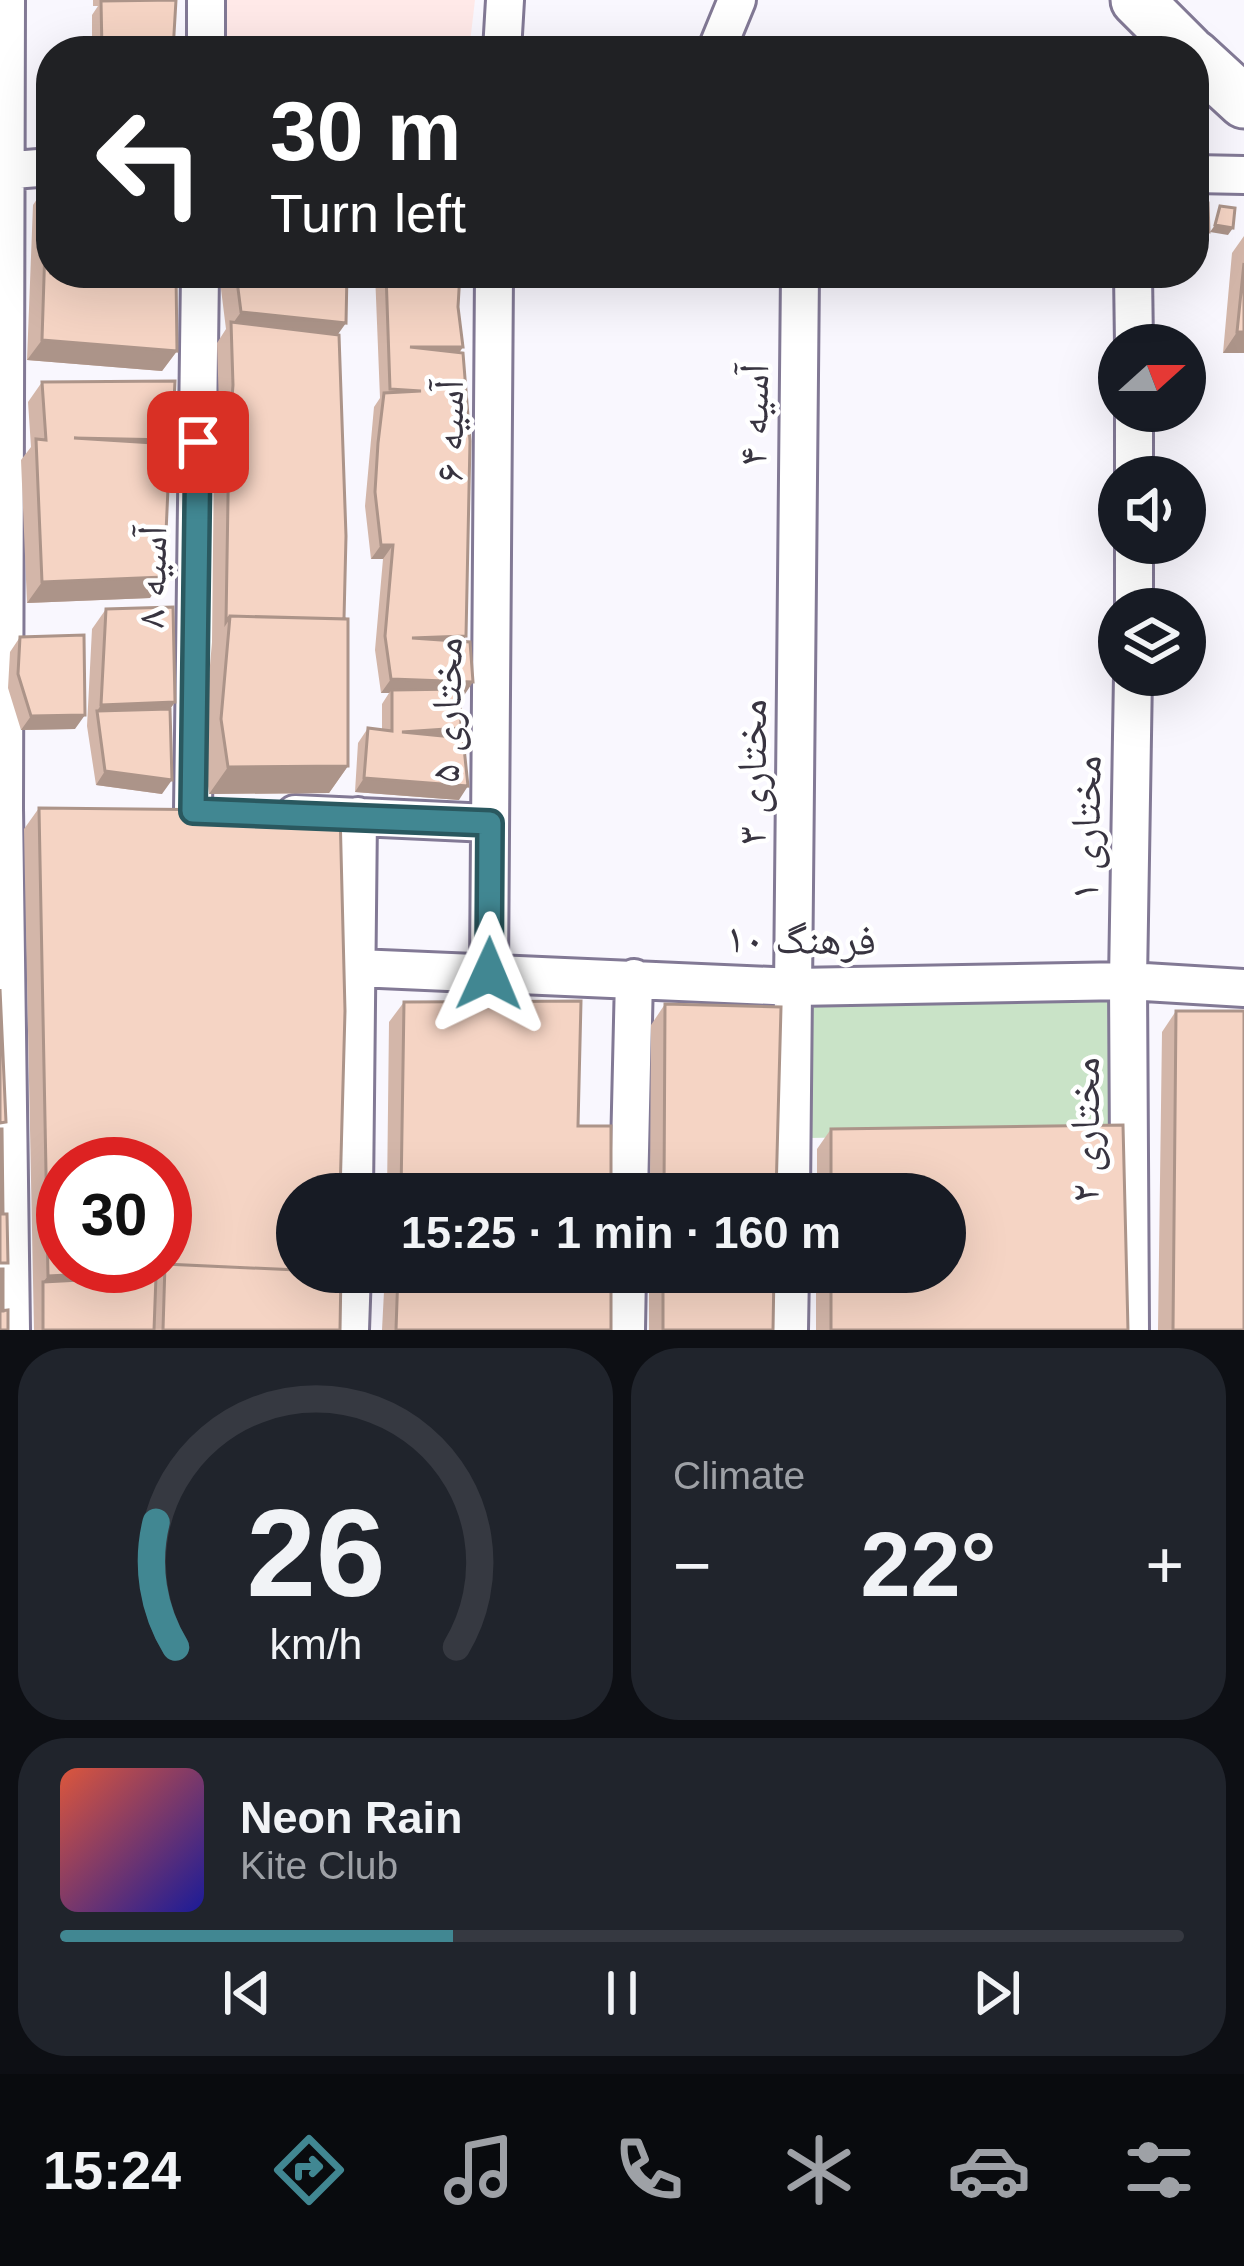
<!DOCTYPE html>
<meta charset="utf-8">
<style>
:root{--surface:#171b24;--page:#20242c;--text:#f1f3f6;--muted:#9ea1a6;--line:#363941;--accent:#418792}
body{margin:0;font-family:Helvetica,"Noto Naskh Arabic",sans-serif;background:var(--page);color:var(--text);height:100vh;display:flex;flex-direction:column;font-size:45px;white-space:nowrap}
*{box-sizing:border-box;margin:0}
p{font-size:39px;color:var(--muted)}
.icon{flex:none;width:66px;height:66px;fill:none;stroke:currentColor;stroke-width:2;stroke-linecap:round;stroke-linejoin:round}
.map{position:relative;height:1330px;overflow:hidden}
.drawer{display:flex;flex-direction:column;gap:18px;padding:18px;background:#0d0f14;flex:1}
.drawer>*{flex:none}
.guide{position:absolute;left:36px;top:36px;width:1173px;height:252px;border-radius:48px;box-shadow:0 12px 48px #0002;background:#202124;color:#fff;overflow:hidden}
.needle{width:78px;rotate:69deg}
.fabs{position:absolute;left:1098px;top:324px;display:grid;gap:24px}
.fabs a{display:grid;place-items:center;width:108px;height:108px;border-radius:50%;background:var(--surface);box-shadow:0 12px 48px #0002;font-size:60px}
.speed{position:absolute;left:36px;top:1137px;display:flex;gap:24px;font-size:60px;font-weight:700;text-align:center}
.speed>*{display:grid;place-content:center;width:156px;height:156px;border-radius:50%;background:var(--surface);box-shadow:0 12px 48px #0002;line-height:1}
.speed .limit{border:18px solid #d22;background:#fff;color:#111}
.pin{position:absolute;display:grid;place-items:center;width:102px;height:102px;color:#fff;margin:-51px;border-radius:24px;box-shadow:0 6px 18px #0006}
.me{position:absolute;width:132px;margin:-66px;rotate:1deg;stroke-linejoin:round;filter:drop-shadow(0 0 9px #0008)}
.turn{display:flex;align-items:center;gap:42px;height:252px;padding:0 36px;font-size:54px}
.turn .icon{width:156px;height:156px;stroke-width:2.5}
.turn b{display:block;font-size:84px;line-height:102px}
.big{font-size:90px;font-weight:800;line-height:1.1}
.drawer .tile{flex:1;display:flex;flex-direction:column;justify-content:center;gap:18px;min-width:0;padding:0 42px;border-radius:48px;background:var(--page)}
.drawer .dial{align-items:center;gap:0}
.dial svg{height:312px;overflow:visible;fill:none;stroke:var(--line);stroke-width:7;stroke-linecap:round;text-anchor:middle}
.dial text{fill:var(--text);stroke:none}
.song{display:flex;align-items:center;gap:36px}
.cover{width:144px;height:144px;border-radius:18px;background:linear-gradient(135deg,hsl(10 70% 55%),hsl(240 70% 35%))}
.played{height:12px;border-radius:6px;background:linear-gradient(90deg,var(--accent) 35%,var(--line) 35%)}
.keys{display:flex;justify-content:space-around;direction:ltr}
.heat{display:flex;justify-content:space-between;align-items:center;font-size:66px;direction:ltr}
.drawer .tiles{flex:1;display:grid;gap:18px;grid-template-columns:1fr 1fr}
.tile:last-child{grid-column:span 2}
.trip{position:absolute;left:276px;top:1173px;width:690px;height:120px;border-radius:60px;background:var(--surface);box-shadow:0 12px 48px #0002;font-weight:800;line-height:120px;text-align:center}
.tabs{display:flex;height:192px;justify-content:space-around;align-items:center;background:#090b0e;color:var(--muted)}
.tabs .icon{width:84px;height:84px}
.tabs .on{color:var(--accent)}
.tabs b{font-size:54px;color:var(--text)}
.map>svg:first-child{display:block}
</style>
<div class="map">
<svg width="1244" height="1330" viewBox="0 0 1244 1330">
<rect width="100%" height="100%" fill="#f9f7fe"/>
<path fill="#ffe9e8" d="M 224,0 L 475,0 L 469,51 L 223,51 Z"/>
<path fill="#c9e3c7" d="M 1111,997 L 1110,1133 L 809,1138 L 809,1000 Z"/>
<g fill="none" stroke-linecap="round" stroke-linejoin="round">
<g stroke="#827995" stroke-width="42">
<path id="street" d="M 6,0 L 4,808 L 11,1330
M 206,0 L 206,51
M 502,51 L 505,0
M 716,51 L 737,0
M 0,171 L 51,167
M 1194,174 L 1244,175
M 1133,273 L 1134,345
M 1134,411 L 1134,477
M 1134,609 L 1134,543
M 193,811 L 200,273
M 295,814 L 489,823
M 357,968 L 795,987 L 1128,981 L 1244,988
M 489,974 L 494,273
M 354,1194 L 358,816
M 629,1194 L 634,978
M 791,1194 L 800,273
M 350,1330 L 352,1272
M 626,1330 L 627,1272
M 789,1330 L 790,1272
M 1130,1330 L 1128,981 L 1133,675"/>
</g>
<g stroke="#827995" stroke-width="57">
<path id="secondary" d="M 1137,0 L 1188,51
M 1194,56 L 1244,102"/>
</g>
<use href="#street" stroke="#fff" stroke-width="36"/>
<use href="#secondary" stroke="#fff" stroke-width="51"/>
</g>
<path fill="#d3b6a9" d="M 93,0 L 176,0 L 173,51 L 92,51 L 92,15 L 98,6 L 93,6 Z
M 47,184 L 177,351 L 162,371 L 27,360 L 33,205 Z
M 1244,236 L 1244,353 L 1223,353 L 1232,253 Z
M 219,273 L 347,273 L 338,335 L 348,766 L 329,793 L 209,794 L 203,746 L 212,642 L 214,457 L 219,406 L 217,343 L 226,329 Z
M 375,273 L 460,273 L 458,307 L 463,347 L 459,353 L 463,697 L 460,696 L 455,737 L 459,800 L 355,792 L 358,743 L 368,728 L 382,730 L 382,704 L 389,693 L 381,693 L 375,650 L 383,559 L 371,559 L 365,506 L 374,407 L 380,398 Z
M 42,382 L 172,440 L 170,444 L 150,598 L 27,603 L 21,460 L 31,447 L 28,402 Z
M 106,609 L 175,702 L 170,709 L 162,794 L 96,785 L 87,726 L 92,629 Z
M 20,637 L 75,729 L 21,730 L 8,688 L 10,652 Z
M 39,808 L 297,1194 L 340,1330 L 34,1330 L 24,829 Z
M 404,1002 L 578,1126 L 611,1194 L 387,1194 L 389,1022 Z
M 665,1004 L 776,1194 L 650,1194 L 651,1025 Z
M 1176,1011 L 1244,1330 L 1158,1330 L 1162,1032 Z
M 1123,1125 L 1128,1330 L 816,1330 L 816,1272 L 945,1272 L 945,1194 L 817,1194 L 817,1149 L 831,1129 Z
M 385,1272 L 611,1272 L 611,1330 L 382,1330 Z
M 649,1272 L 774,1272 L 773,1330 L 649,1330 Z"/>
<path fill="#ac9489" d="M 1215,225 L 1233,228 L 1228,235 L 1210,232 Z
M 1194,232 L 1209,232 L 1204,239 L 1194,239 Z
M 241,312 L 346,323 L 331,344 L 231,326 Z
M 1237,332 L 1244,332 L 1244,353 L 1223,353 Z
M 42,340 L 177,351 L 162,371 L 27,360 Z
M 410,347 L 463,347 L 453,361 Z
M 74,438 L 172,440 L 158,460 Z
M 381,545 L 393,545 L 383,559 L 371,559 Z
M 164,577 L 150,598 L 27,603 L 42,582 Z
M 466,636 L 456,650 L 412,638 Z
M 391,679 L 473,682 L 463,697 L 392,693 L 392,690 L 389,693 L 381,693 Z
M 175,702 L 160,723 L 97,711 L 101,705 Z
M 85,715 L 75,729 L 21,730 L 31,716 Z
M 461,728 L 451,742 L 402,732 Z
M 348,766 L 329,793 L 209,794 L 228,767 Z
M 105,771 L 172,780 L 162,794 L 96,785 Z
M 364,778 L 468,786 L 459,800 L 355,792 Z
M 161,1270 L 146,1290 L 43,1282 L 48,1276 Z"/>
<path fill="#f5d4c4" stroke="#ac9489" stroke-width="3" d="M 176,0 L 173,51 L 102,51 L 101,1 Z
M 47,184 L 51,184 L 51,273 L 176,273 L 177,351 L 42,340 Z
M 1208,203 L 1209,232 L 1194,232 L 1194,204 Z
M 1220,206 L 1235,208 L 1233,228 L 1215,225 Z
M 1244,263 L 1244,332 L 1237,332 Z
M 236,273 L 347,273 L 346,323 L 241,312 Z
M 386,273 L 460,273 L 458,307 L 463,347 L 410,347 L 463,353 L 470,441 L 466,636 L 412,638 L 470,642 L 473,682 L 391,679 L 385,636 L 393,545 L 381,545 L 375,492 L 378,443 L 384,393 L 421,391 L 390,389 Z
M 231,322 L 339,335 L 346,536 L 344,619 L 230,616 L 226,622 L 229,436 L 233,385 Z
M 175,381 L 172,440 L 74,438 L 170,444 L 164,577 L 42,582 L 36,439 L 46,440 L 42,382 Z
M 173,607 L 175,702 L 101,705 L 106,609 Z
M 230,616 L 348,619 L 348,766 L 228,767 L 221,719 Z
M 84,635 L 85,715 L 31,716 L 18,674 L 20,637 Z
M 460,689 L 461,728 L 402,732 L 463,738 L 468,786 L 364,778 L 368,728 L 392,731 L 392,690 Z
M 170,709 L 172,780 L 105,771 L 97,711 Z
M 39,808 L 340,811 L 345,1011 L 340,1194 L 297,1194 L 297,1270 L 165,1264 L 165,1164 L 63,1164 L 63,1266 L 163,1266 L 161,1270 L 48,1276 Z
M 0,989 L 6,1122 L 0,1123 Z
M 581,1001 L 578,1126 L 611,1126 L 611,1194 L 401,1194 L 404,1002 Z
M 665,1004 L 781,1007 L 776,1194 L 664,1194 Z
M 1176,1011 L 1244,1011 L 1244,1330 L 1173,1330 Z
M 1123,1125 L 1128,1330 L 831,1330 L 831,1272 L 945,1272 L 945,1194 L 831,1194 L 831,1129 Z
M 0,1129 L 2,1129 L 3,1214 L 0,1214 Z
M 0,1214 L 7,1214 L 8,1263 L 0,1263 Z
M 165,1264 L 297,1270 L 297,1272 L 341,1272 L 340,1330 L 163,1330 Z
M 0,1269 L 3,1269 L 3,1311 L 0,1311 Z
M 398,1272 L 611,1272 L 611,1330 L 396,1330 Z
M 663,1272 L 774,1272 L 773,1330 L 663,1330 Z
M 156,1276 L 154,1330 L 43,1330 L 43,1282 Z
M 8,1310 L 8,1330 L 0,1330 L 0,1311 Z"/>
<g fill="none" stroke-linecap="round" stroke-linejoin="round">
<g stroke="#2a585f" stroke-width="30">
<path id="route" d="M 198,442 L 193,811 L 490,823 L 489,974"/>
</g>
<use href="#route" stroke="#418792" stroke-width="21"/>
</g>
<g text-anchor="middle" dominant-baseline="central" stroke-width="9" stroke-linejoin="round" paint-order="stroke">
<g font-size="42" fill="#383440" stroke="#fff">
<text transform="translate(753 415) rotate(-89)">آسیه ۴</text>
<text transform="translate(448 431) rotate(-90)">آسیه ۶</text>
<text transform="translate(151 577) rotate(-89)">آسیه ۸</text>
<text transform="translate(446 710) rotate(-89)">مختاری ۵</text>
<text transform="translate(751 772) rotate(-90)">مختاری ۳</text>
<text transform="translate(1085 828) rotate(-89)">مختاری ۱</text>
<text transform="translate(801 939) rotate(1)">فرهنگ ۱۰</text>
<text transform="translate(1084 1130) rotate(-90)">مختاری ۲</text>
</g>
</g>
</svg>
<div class="fabs">
<a><svg class="needle" viewBox="-14 -14 28 28"><path d="M0-13l5 13h-10z" fill="#e53935"/><path d="M0 13l5-13h-10z" fill="#9ea1a6"/></svg></a>
<a><svg class="icon" aria-label="sound" viewBox="0 0 24 24"><path d="M4 9h4l5-4v14l-5-4H4zM17 9q2 3 0 6"/></svg></a>
<a><svg class="icon" aria-label="layers" viewBox="0 0 24 24"><path d="M12 4l9 5-9 5-9-5zM3 14l9 5 9-5"/></svg></a>
</div>
<div class="speed"><div class="limit">30</div></div>
<div class="pin" style="left:198px;top:442px;background:#d93025"><svg class="icon" aria-label="arrive" viewBox="0 0 24 24"><path d="M6 21V4h12l-3 4 3 4H6"/></svg></div>
<svg class="me" style="left:489px;top:974px" viewBox="-20 -20 40 40"><path d="M0-17L14 15 0 8-14 15z" fill="#418792" stroke="#fff" stroke-width="4"/></svg>
<div class="trip">15:25 · 1 min · 160 m</div>
<div class="guide">
<div class="turn"><svg class="icon" aria-label="left" viewBox="0 0 24 24"><path d="M17 20v-9H6M10 6l-5 5 5 5"/></svg><div><b>30 m</b>Turn left</div></div>
</div>
</div>
<section class="drawer">
<div class="tiles">
<div class="tile dial"><svg viewBox="0 0 100 80">
<path d="M14 69A42 42 0 1 1 86 69"/>
<path d="M14 69A42 42 0 0 1 9 37" stroke="#418792"/>
<text x="50" y="56" font-size="32" font-weight="700">26</text>
<text x="50" y="72" font-size="11">km/h</text>
</svg></div>
<div class="tile"><p>Climate</p>
<div class="heat"><a>−</a><b class="big">22°</b><a>+</a></div>
</div>
<div class="tile">
<div class="song"><i class="cover"></i><div><b>Neon Rain</b><p>Kite Club</p></div></div>
<div class="played"></div>
<div class="keys"><svg class="icon" aria-label="previous" viewBox="0 0 24 24"><path d="M18 5L8 12l10 7zM5 5v14"/></svg><svg class="icon" aria-label="pause" viewBox="0 0 24 24"><path d="M8 5v14M16 5v14"/></svg><svg class="icon" aria-label="next" viewBox="0 0 24 24"><path d="M6 5l10 7-10 7zM19 5v14"/></svg></div>
</div>
</div>
</section>
<nav class="tabs">
<b>15:24</b>
<svg class="icon on" aria-label="directions" viewBox="0 0 24 24"><path d="M12 3l9 9-9 9-9-9zM9 14v-3h6M13 9l2 2-2 2"/></svg>
<svg class="icon" aria-label="music" viewBox="0 0 24 24"><path d="M9 18V5l10-2v13"/><circle cx="6" cy="18" r="3"/><circle cx="16" cy="16" r="3"/></svg>
<svg class="icon" aria-label="phone" viewBox="0 0 24 24"><path d="M5 4h4l2 5-3 2q2 4 5 5l2-3 5 2v4C11 20 4 13 5 4z"/></svg>
<svg class="icon" aria-label="climate" viewBox="0 0 24 24"><path d="M12 3v18M4 7l16 10M4 17L20 7"/></svg>
<svg class="icon" aria-label="car" viewBox="0 0 24 24"><path d="M5 17H2v-5l4-1 3-4h7l3 4 3 1v5h-3M9 17h6M6 11h13"/><circle cx="7" cy="17" r="2"/><circle cx="17" cy="17" r="2"/></svg>
<svg class="icon" aria-label="filters" viewBox="0 0 24 24"><path d="M4 7h16M4 17h16"/><circle cx="9" cy="7" r="2"/><circle cx="15" cy="17" r="2"/></svg>
</nav>
